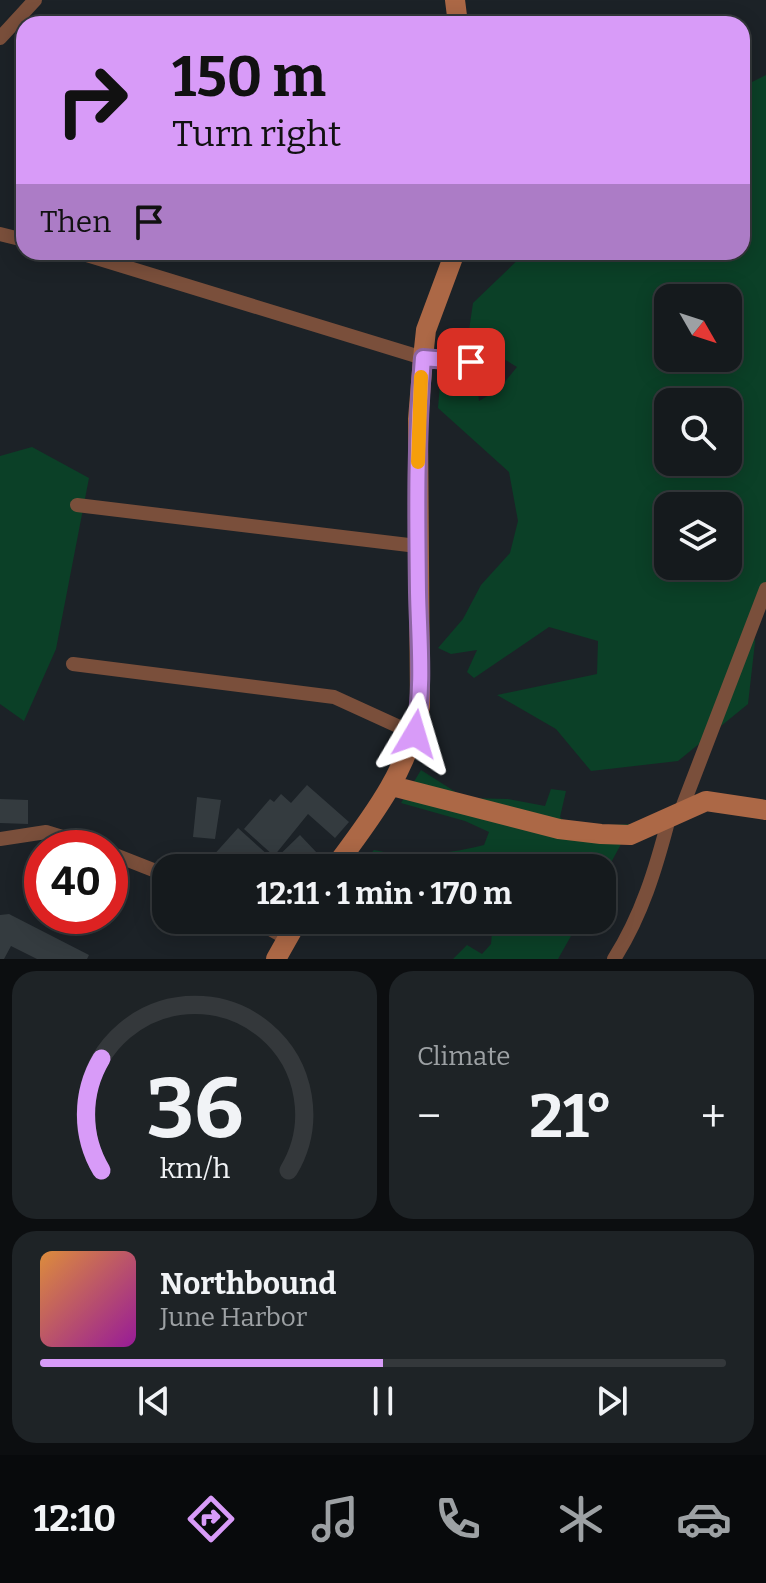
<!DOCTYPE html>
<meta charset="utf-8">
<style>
:root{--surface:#151a1d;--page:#1e2326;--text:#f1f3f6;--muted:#9da1a4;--line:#34383b;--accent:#d89bf8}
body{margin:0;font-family:Bitter,serif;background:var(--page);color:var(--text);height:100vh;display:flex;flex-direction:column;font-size:30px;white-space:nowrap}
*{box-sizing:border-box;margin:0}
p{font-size:26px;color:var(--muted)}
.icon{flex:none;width:44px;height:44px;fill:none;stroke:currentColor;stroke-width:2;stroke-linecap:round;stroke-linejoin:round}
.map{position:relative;height:959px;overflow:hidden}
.details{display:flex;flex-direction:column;gap:12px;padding:12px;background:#0c0e10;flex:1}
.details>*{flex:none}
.guide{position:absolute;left:16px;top:16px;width:734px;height:244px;border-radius:24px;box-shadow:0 4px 20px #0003,0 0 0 2px var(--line);background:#d89bf8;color:#111;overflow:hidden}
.needle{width:52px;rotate:129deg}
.fabs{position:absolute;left:654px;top:284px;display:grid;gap:16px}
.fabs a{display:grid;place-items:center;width:88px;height:88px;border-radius:16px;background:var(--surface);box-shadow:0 4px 20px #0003,0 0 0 2px var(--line);font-size:40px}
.speed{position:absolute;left:24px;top:830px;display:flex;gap:16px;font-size:40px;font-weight:700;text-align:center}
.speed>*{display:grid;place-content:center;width:104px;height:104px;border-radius:50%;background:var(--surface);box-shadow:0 4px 20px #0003,0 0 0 2px var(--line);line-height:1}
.speed .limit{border:12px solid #d22;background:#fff;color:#111}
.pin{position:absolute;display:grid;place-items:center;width:68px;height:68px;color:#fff;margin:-34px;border-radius:16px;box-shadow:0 4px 12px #0006}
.me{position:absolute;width:88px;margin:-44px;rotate:7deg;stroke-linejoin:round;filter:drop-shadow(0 0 6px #0008)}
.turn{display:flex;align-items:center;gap:28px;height:168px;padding:0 24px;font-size:36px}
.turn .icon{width:104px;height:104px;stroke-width:2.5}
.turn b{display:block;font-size:56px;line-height:68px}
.then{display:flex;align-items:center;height:76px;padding:0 24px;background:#0003;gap:16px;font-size:30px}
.big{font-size:60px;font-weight:700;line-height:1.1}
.details .tile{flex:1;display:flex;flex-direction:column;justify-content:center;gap:12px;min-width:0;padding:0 28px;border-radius:24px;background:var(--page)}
.details .dial{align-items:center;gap:0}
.dial svg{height:208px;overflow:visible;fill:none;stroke:var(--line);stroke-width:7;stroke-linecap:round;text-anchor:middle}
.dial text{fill:var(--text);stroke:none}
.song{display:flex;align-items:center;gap:24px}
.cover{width:96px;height:96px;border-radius:12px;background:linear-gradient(135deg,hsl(30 70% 55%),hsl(300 70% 35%))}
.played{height:8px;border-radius:4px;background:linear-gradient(90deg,var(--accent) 50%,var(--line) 50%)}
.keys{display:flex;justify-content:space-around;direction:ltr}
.heat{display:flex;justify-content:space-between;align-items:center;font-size:44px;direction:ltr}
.details .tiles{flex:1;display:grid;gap:12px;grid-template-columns:1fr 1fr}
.tile:last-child{grid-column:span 2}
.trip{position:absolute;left:152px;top:854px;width:464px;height:80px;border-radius:24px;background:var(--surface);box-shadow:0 4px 20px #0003,0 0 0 2px var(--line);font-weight:700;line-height:80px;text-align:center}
.dock{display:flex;height:128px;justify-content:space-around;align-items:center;background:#080a0c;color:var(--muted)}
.dock .icon{width:56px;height:56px}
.dock .on{color:var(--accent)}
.dock b{font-size:36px;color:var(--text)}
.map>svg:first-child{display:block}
</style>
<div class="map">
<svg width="766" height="959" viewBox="0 0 766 959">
<rect width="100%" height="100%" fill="#1c2227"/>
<path fill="#0b4027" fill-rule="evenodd" d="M 766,75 L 766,598 L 752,605 L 755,642 L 748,704 L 678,761 L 591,771 L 556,729 L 497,695 L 597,674 L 598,641 L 549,627 L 474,678 L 467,672 L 477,650 L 451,654 L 438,648 L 463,619 L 481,585 L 510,553 L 518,521 L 509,472 L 438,408 L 441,372 L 474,352 L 479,401 L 498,390 L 517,367 L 468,337 L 473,303 L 526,252 L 622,255 L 625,252 L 707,252 L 720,259 L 721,252 L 742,252 L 742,87 ZM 668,298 L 728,298 L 728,358 L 668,358 ZM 668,402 L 728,402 L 728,462 L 668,462 ZM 668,506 L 728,506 L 728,566 L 668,566 Z
M 32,447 L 89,478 L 56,649 L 24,721 L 0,704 L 0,456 Z
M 421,770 L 465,798 L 508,799 L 545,806 L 551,789 L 566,791 L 560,817 L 571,827 L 632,824 L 602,879 L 602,868 L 369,868 L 360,865 L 374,850 C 410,858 449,854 484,845 L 489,832 L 465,821 L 401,803 Z
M 493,920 L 580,920 L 558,959 L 453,959 L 467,945 L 482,954 L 491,944 Z"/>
<path fill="#343b3f" d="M 485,363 L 505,368 L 500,392 L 481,388 L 483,380 L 479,380 Z
M 307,785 L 349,822 L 335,838 L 308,814 L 274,856 L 244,829 L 270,799 L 274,802 L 281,794 L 291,803 Z
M 197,797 L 221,800 L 215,839 L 193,837 Z
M 0,799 L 28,800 L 28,824 L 0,823 Z
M 238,828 L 269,856 L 258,868 L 202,868 Z
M 300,835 L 318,854 L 304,868 L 266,868 Z
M 9,914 L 89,955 L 87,959 L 37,959 L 11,946 L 4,959 L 0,959 L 0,915 Z"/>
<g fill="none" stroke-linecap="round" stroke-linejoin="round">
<path stroke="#7a4f3b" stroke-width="14" d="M 0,38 L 35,0
M 0,234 L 24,240
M 77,252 L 423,358 L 471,362
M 77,505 L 417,546
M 73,664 L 334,697 L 415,734
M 680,813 L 766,589
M 0,839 L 46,832 L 98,848
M 110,853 L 166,875
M 254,920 L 286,938
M 614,959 C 642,915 656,868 669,818"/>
<path stroke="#ac6846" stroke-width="20" d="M 455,0 L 458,24
M 392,786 L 559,829 L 601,834 L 630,835 L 706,801 L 766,810
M 334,868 C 372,817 409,770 420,706 L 418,419 L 423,358 L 426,330 L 455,252
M 276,959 L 298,920"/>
</g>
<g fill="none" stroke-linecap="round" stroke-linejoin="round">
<g stroke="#8c65a1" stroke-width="20">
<path id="route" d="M 415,734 C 424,687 419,640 418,592 C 417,514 416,436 423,358 L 471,362"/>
</g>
<use href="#route" stroke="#d89bf8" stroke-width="14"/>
<path stroke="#f59e0b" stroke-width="14" d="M 418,462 L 421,377"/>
</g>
</svg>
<div class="fabs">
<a><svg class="needle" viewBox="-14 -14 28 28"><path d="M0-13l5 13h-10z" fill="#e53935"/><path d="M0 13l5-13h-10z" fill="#9da1a4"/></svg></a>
<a><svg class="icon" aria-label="search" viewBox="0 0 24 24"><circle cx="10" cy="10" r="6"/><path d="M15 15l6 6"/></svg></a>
<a><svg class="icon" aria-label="layers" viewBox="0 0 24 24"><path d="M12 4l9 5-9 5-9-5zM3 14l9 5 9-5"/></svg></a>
</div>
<div class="speed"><div class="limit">40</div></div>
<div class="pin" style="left:471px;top:362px;background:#d93025"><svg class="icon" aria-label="arrive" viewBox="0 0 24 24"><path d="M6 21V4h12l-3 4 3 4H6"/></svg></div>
<svg class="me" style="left:415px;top:734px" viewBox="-20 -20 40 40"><path d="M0-17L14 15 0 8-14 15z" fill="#d89bf8" stroke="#fff" stroke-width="4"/></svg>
<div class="trip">12:11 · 1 min · 170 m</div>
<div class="guide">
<div class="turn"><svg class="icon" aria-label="right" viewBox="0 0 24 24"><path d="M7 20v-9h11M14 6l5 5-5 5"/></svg><div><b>150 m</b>Turn right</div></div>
<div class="then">Then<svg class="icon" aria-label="arrive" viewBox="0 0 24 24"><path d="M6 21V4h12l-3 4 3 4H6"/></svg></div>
</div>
</div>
<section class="details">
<div class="tiles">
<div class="tile dial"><svg viewBox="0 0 100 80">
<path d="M14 69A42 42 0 1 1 86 69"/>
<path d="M14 69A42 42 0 0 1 14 26" stroke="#d89bf8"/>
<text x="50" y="56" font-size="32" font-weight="700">36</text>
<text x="50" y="72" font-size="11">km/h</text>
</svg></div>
<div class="tile"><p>Climate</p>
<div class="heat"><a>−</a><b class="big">21°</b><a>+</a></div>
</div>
<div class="tile">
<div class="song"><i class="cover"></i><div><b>Northbound</b><p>June Harbor</p></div></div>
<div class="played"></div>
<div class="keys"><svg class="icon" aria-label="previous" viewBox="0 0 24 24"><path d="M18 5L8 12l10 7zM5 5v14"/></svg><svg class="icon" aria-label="pause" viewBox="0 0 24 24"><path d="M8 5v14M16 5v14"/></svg><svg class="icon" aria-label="next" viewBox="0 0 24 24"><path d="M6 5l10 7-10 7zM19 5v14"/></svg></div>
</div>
</div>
</section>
<nav class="dock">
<b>12:10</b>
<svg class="icon on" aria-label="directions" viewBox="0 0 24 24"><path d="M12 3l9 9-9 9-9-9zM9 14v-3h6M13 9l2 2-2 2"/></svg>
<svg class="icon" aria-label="music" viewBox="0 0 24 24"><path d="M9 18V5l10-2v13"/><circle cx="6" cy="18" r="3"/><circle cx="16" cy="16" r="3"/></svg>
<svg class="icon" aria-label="phone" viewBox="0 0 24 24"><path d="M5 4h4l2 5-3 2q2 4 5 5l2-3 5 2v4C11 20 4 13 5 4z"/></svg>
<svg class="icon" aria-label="climate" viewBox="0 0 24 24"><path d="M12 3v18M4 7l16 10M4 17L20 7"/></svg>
<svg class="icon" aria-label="car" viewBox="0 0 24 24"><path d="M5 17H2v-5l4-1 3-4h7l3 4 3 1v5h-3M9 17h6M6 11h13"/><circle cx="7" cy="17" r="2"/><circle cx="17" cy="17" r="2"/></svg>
</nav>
